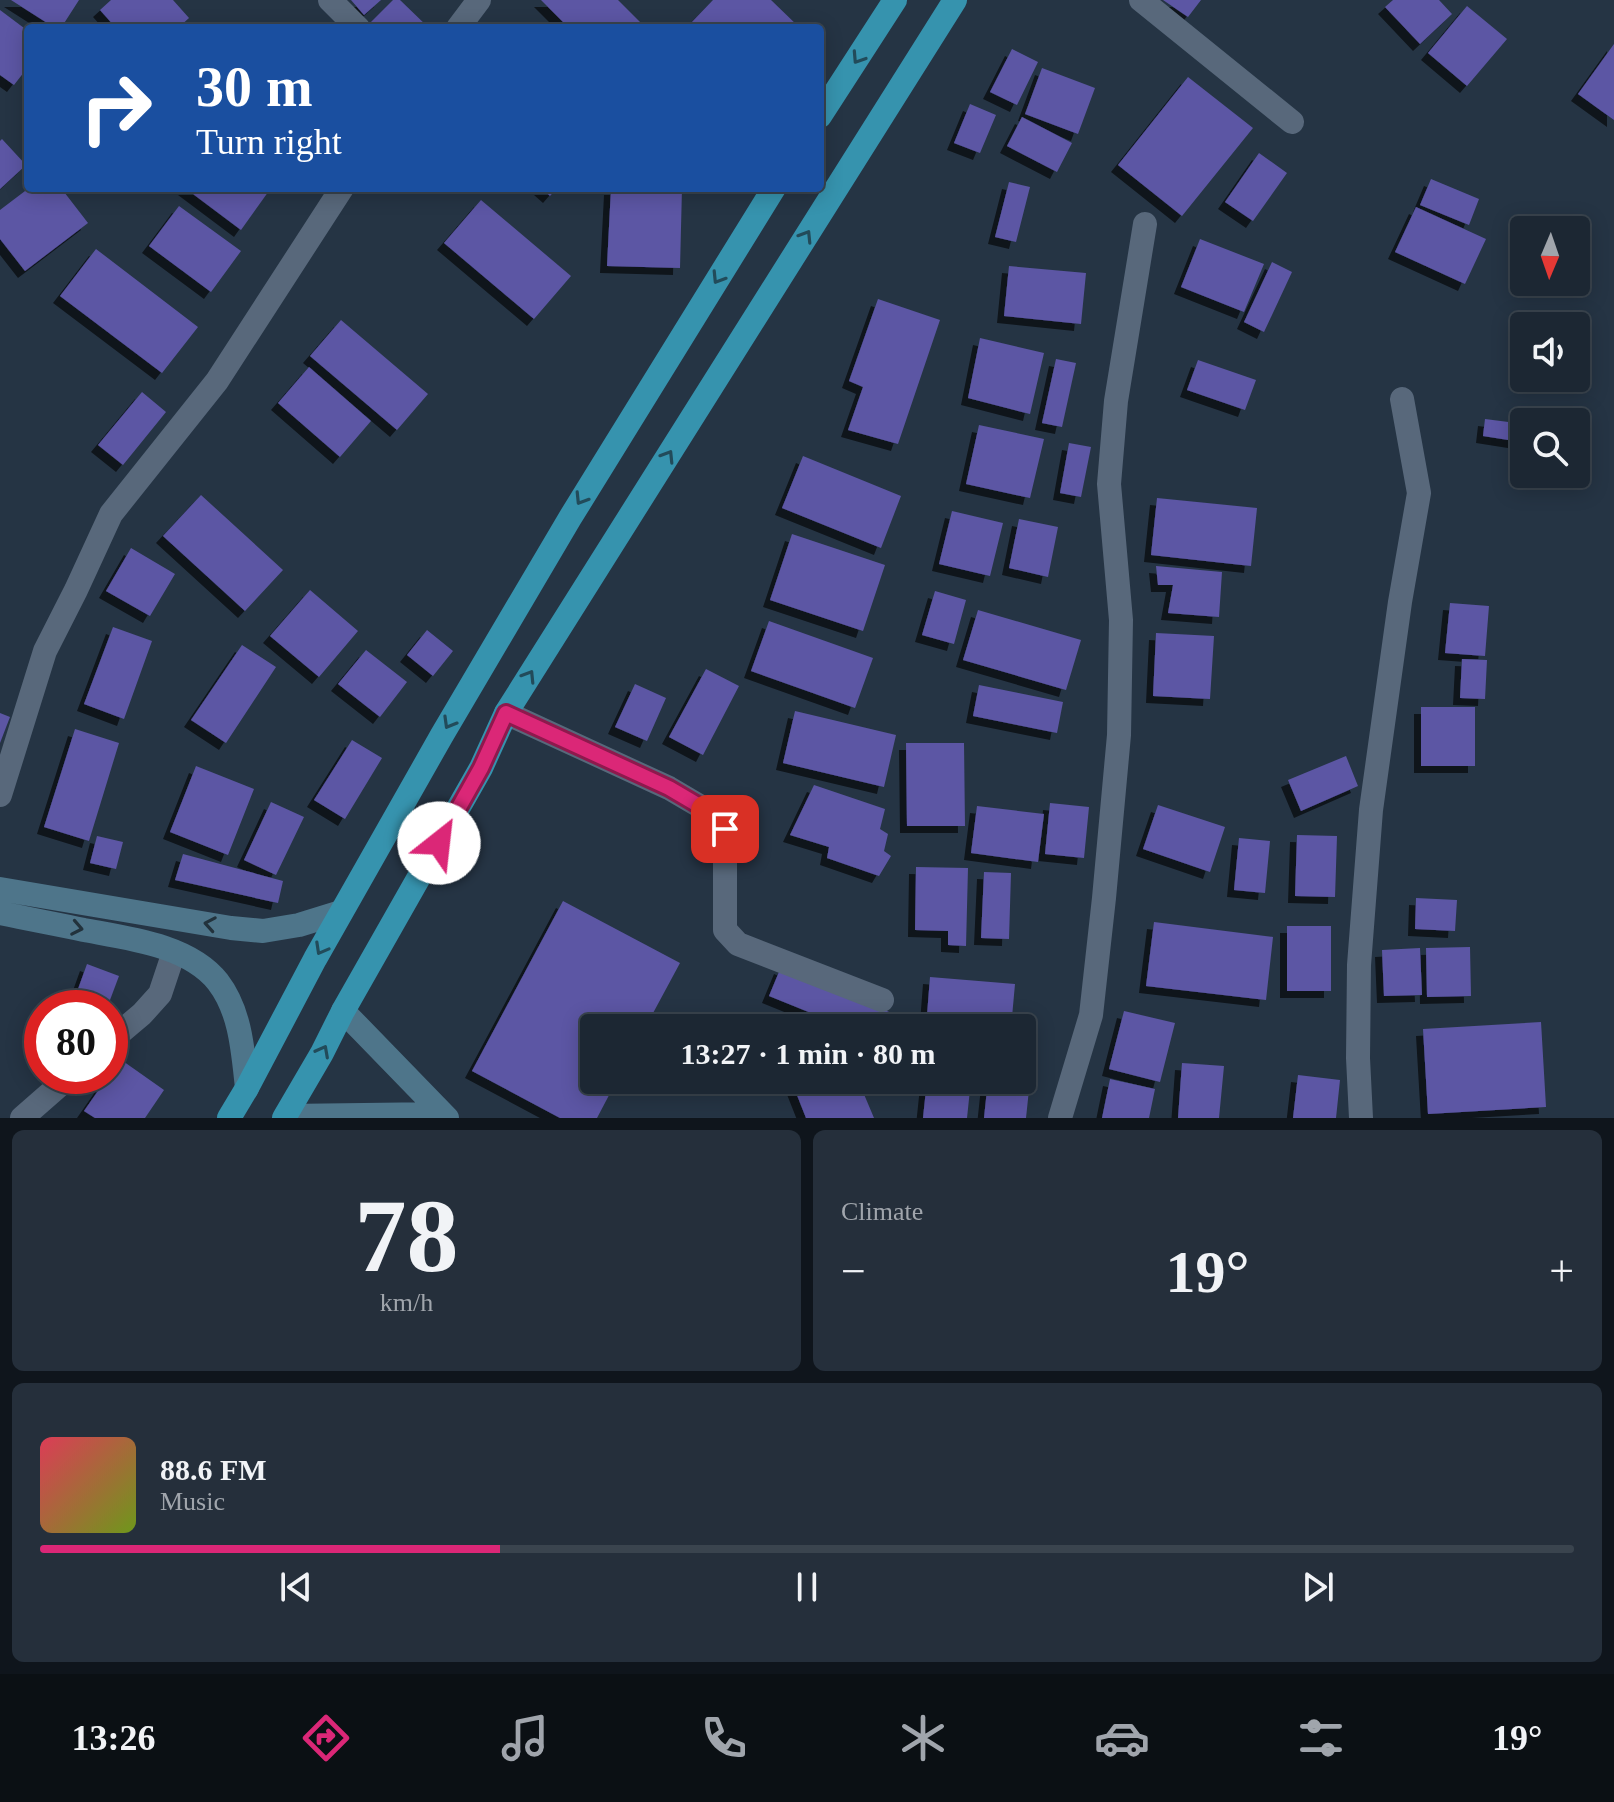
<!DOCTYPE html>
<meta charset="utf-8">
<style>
:root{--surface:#1c2733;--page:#252f3b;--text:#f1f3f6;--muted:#a0a5ac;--line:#3a444e;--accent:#db2777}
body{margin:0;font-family:Georgia,serif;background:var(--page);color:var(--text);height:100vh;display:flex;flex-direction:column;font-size:30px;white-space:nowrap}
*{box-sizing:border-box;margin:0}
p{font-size:26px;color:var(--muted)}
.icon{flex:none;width:44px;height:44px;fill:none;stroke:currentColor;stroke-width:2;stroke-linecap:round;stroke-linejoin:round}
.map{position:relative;height:1118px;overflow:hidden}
.drawer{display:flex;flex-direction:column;gap:12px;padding:12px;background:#0f151c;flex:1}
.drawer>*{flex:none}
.hud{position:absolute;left:24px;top:24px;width:800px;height:168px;border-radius:8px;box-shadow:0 4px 20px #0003,0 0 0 2px var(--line);background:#1a4fa0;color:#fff;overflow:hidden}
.needle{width:52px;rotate:182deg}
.controls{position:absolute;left:1510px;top:216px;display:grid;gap:16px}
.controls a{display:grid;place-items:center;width:80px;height:80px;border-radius:8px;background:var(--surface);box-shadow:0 4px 20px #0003,0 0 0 2px var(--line);font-size:40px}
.speed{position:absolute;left:24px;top:990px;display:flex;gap:16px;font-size:40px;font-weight:700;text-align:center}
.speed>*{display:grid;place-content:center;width:104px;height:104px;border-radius:50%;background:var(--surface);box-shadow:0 4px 20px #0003,0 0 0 2px var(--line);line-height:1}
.speed .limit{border:12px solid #d22;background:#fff;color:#111}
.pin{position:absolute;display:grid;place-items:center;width:68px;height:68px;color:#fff;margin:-34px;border-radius:16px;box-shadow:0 4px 12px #0006}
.me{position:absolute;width:88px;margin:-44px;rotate:29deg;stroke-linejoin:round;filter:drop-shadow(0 0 6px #0008)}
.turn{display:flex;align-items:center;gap:28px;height:168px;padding:0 40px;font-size:36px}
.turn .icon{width:104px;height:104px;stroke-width:2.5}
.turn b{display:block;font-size:56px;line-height:68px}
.big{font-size:60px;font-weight:700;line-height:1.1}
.drawer .card{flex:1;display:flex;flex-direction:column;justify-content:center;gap:12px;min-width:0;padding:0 28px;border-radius:12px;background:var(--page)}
.drawer .dial{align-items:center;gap:0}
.dial b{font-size:104px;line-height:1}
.song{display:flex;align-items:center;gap:24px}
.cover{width:96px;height:96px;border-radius:12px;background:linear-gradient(135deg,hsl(350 70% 55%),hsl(80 70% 35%))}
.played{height:8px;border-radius:4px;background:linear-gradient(90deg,var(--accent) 30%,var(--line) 30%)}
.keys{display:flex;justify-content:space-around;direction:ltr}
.heat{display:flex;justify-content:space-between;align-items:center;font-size:44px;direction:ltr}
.drawer .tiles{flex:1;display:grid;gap:12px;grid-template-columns:1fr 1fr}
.card:last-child{grid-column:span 2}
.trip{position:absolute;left:580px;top:1014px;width:456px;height:80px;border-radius:8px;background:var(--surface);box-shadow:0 4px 20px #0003,0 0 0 2px var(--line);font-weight:700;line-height:80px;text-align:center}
.menu{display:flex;height:128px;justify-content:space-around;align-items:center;background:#0b1014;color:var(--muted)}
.menu .icon{width:56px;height:56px}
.menu .selected{color:var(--accent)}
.menu b{font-size:36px;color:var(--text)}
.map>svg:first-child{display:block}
</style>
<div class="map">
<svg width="1614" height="1118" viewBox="0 0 1614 1118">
<defs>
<filter id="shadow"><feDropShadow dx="-7" dy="7" stdDeviation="0" flood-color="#0009"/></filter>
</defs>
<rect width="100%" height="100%" fill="#253444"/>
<path fill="#5c56a4" filter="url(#shadow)" d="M 11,0 L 79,0 L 61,28 L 55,28 Z
M 111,0 L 173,0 L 189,18 L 178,28 L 116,28 L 100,10 Z
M 351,0 L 381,0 L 364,15 Z
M 393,0 L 400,0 L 429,28 L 368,28 L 366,27 Z
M 541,0 L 618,0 L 646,28 L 569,28 Z
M 713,0 L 771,0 L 800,28 L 696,28 L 691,23 Z
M 1163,0 L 1201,0 L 1188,17 Z
M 1393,0 L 1439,0 L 1452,14 L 1420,44 L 1385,7 Z
M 1467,6 L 1507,39 L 1467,86 L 1428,53 Z
M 0,10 L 28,31 L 28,67 L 14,85 L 0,75 Z
M 1614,44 L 1614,120 L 1578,94 Z
M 1012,49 L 1038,62 L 1017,105 L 990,92 Z
M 1042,68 L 1095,88 L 1078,134 L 1025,114 Z
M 1188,77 L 1253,128 L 1182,216 L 1118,165 Z
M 970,104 L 996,115 L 980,153 L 954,143 Z
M 1022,117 L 1072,143 L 1057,172 L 1007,146 Z
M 2,139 L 26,165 L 0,189 L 0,141 Z
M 1259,153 L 1287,173 L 1253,221 L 1225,202 Z
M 1431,179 L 1479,199 L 1469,225 L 1420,205 Z
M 1009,182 L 1030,187 L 1016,242 L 995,237 Z
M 29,188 L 61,188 L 88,223 L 25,271 L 0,239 L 0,210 Z
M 185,188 L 271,188 L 241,230 Z
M 541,188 L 557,188 L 550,196 Z
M 611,188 L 682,188 L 680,268 L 607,266 Z
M 481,200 L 571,276 L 534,319 L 444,243 Z
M 179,206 L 241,251 L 211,292 L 149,246 Z
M 1416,207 L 1486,239 L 1465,284 L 1395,252 Z
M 1200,239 L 1264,264 L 1244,312 L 1181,287 Z
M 96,249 L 198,327 L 162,373 L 60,296 Z
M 1272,262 L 1292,272 L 1264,332 L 1244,322 Z
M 1009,266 L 1086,273 L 1081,324 L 1004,316 Z
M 878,299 L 940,320 L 898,444 L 848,430 L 863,387 L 849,381 Z
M 341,320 L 428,394 L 397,430 L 310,356 Z
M 980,338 L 1044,353 L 1030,414 L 968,398 Z
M 1056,359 L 1076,363 L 1062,427 L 1042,423 Z
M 1198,360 L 1256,380 L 1245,410 L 1187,390 Z
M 309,367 L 371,421 L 340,457 L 278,403 Z
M 142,392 L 166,412 L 123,465 L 98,445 Z
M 1485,419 L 1524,424 L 1521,442 L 1483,436 Z
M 979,425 L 1044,439 L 1030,498 L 966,484 Z
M 1069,443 L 1091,447 L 1081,497 L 1060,493 Z
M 803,456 L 901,496 L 881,548 L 782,508 Z
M 201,495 L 283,570 L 245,611 L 163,536 Z
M 1157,498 L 1257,508 L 1251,566 L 1151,555 Z
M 952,511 L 1003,523 L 990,576 L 939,564 Z
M 1019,519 L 1058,527 L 1048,577 L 1009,568 Z
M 792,534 L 885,565 L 863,631 L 770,600 Z
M 131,548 L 175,574 L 150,616 L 106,591 Z
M 1156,566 L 1222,572 L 1219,617 L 1168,613 L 1173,585 L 1158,585 Z
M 310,590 L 358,631 L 319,677 L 270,636 Z
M 935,591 L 966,600 L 954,644 L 922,635 Z
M 1450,603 L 1489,606 L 1485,656 L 1445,653 Z
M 978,610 L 1081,640 L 1066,690 L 963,660 Z
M 769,621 L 873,658 L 855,708 L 751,671 Z
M 113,627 L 152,641 L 124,719 L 84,704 Z
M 427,630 L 453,651 L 433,676 L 407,655 Z
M 1156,633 L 1214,636 L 1210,699 L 1153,696 Z
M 242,645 L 276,667 L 226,743 L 191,720 Z
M 366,650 L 407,682 L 380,717 L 338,684 Z
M 1462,659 L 1487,660 L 1485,699 L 1460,698 Z
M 706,669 L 739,686 L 703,755 L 669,737 Z
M 635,684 L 666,698 L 647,741 L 615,727 Z
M 979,685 L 1063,702 L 1057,733 L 973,716 Z
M 1421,707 L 1475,707 L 1475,766 L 1421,766 Z
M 795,711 L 896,735 L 884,787 L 783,763 Z
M 0,713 L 10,717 L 0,743 Z
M 75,729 L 119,743 L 89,841 L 44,827 Z
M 352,740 L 382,758 L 345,819 L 314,800 Z
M 906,743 L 964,743 L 965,826 L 907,826 Z
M 1346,756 L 1358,786 L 1301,811 L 1288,780 Z
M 196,766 L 254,789 L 228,855 L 170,832 Z
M 814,785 L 885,809 L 880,829 L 888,834 L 884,851 L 891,856 L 879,876 L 827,858 L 829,847 L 790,835 Z
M 271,802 L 304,817 L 276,875 L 244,860 Z
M 1050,803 L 1089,807 L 1084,858 L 1045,854 Z
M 1158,805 L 1225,827 L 1210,872 L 1143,849 Z
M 977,806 L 1044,814 L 1038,862 L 971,853 Z
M 1297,835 L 1337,836 L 1335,897 L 1295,896 Z
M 97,836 L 123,842 L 116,869 L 90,863 Z
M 1239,838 L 1270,841 L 1265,893 L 1234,890 Z
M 183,854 L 283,881 L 278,903 L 175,880 Z
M 916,867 L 968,868 L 966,946 L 948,945 L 948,931 L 915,930 Z
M 984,872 L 1011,873 L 1009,939 L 981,938 Z
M 1416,898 L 1457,900 L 1455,931 L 1415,929 Z
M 563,901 L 680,963 L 645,1028 L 594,1028 L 594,1080 L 617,1080 L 597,1118 L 560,1118 L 472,1071 Z
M 1154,922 L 1273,937 L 1266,1000 L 1146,986 Z
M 1287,926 L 1331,926 L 1331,991 L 1287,991 Z
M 1470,947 L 1471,996 L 1427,997 L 1426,948 Z
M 1420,948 L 1422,995 L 1384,996 L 1382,950 Z
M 87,964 L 119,976 L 107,1008 L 86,1008 L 73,1003 Z
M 781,967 L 894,1014 L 888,1028 L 848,1028 L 769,996 Z
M 930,977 L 1015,984 L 1011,1028 L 926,1028 Z
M 1124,1011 L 1175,1023 L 1160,1082 L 1109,1069 Z
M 1541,1022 L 1546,1107 L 1428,1114 L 1423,1029 Z
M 120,1059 L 164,1090 L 145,1118 L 95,1118 L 84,1111 Z
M 1182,1063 L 1224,1066 L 1219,1118 L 1178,1118 Z
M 1298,1075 L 1340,1080 L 1336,1118 L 1293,1118 Z
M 1022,1079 L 1030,1080 L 1026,1118 L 984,1118 L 988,1080 Z
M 1110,1079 L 1155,1089 L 1149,1118 L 1102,1118 Z
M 791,1080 L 858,1080 L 874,1118 L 806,1118 Z
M 927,1080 L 971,1080 L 967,1118 L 923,1118 Z"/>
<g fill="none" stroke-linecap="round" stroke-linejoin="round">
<path stroke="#58687b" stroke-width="24" d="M 330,0 L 358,28
M 1141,0 L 1292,122
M 458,28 L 479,0
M 506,713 L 669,788 L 708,811 L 725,829 L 725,930 L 738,944 L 882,1000
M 0,795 L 45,651 L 76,590 L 111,514 L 217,381 L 342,188
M 110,1041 L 142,1014 L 160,994 L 174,952
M 22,1118 L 70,1076
M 1060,1118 L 1091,1015 L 1104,898 L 1119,735 L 1121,620 L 1109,484 L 1116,401 L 1145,224
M 1361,1118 L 1358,1058 L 1359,965 L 1371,810 L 1400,602 L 1419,493 L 1402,399"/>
<path stroke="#4e758a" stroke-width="24" d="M 0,889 L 231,928 L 263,931 L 299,925 L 341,912
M 0,913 C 28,919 56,924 84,930 C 127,938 189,945 218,982 C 241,1012 243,1052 247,1088
M 343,1011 L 447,1118
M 286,1116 L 441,1114"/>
<path stroke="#3693ae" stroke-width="24" d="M 820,116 L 895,0
M 229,1118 L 247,1088 L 315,959 L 442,735 L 570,518 L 774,188
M 284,1118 L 322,1053 L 343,1011 L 481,768 L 506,713 L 955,0"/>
</g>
<defs><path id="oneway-chevron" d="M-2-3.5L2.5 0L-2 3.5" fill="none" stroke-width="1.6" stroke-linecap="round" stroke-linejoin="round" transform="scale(2)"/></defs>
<g stroke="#224b5a">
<use href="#oneway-chevron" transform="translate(858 58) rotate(123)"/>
<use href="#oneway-chevron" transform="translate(806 236) rotate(-58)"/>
<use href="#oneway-chevron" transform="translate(718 278) rotate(122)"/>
<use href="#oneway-chevron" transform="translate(668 456) rotate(-58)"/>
<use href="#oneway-chevron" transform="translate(581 499) rotate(122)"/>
<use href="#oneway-chevron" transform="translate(529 676) rotate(-58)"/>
<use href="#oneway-chevron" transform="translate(449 723) rotate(120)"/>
<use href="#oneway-chevron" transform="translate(321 949) rotate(119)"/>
<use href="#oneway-chevron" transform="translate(323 1051) rotate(-62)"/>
</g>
<g stroke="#22323c">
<use href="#oneway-chevron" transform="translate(210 924) rotate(-170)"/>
<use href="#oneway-chevron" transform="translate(77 928) rotate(11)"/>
</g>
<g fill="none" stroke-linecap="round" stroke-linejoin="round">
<g stroke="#8e194d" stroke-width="20">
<path id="route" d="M 439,843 L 481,768 L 506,713 L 669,788 L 708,811 L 725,829"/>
</g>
<use href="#route" stroke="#db2777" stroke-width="14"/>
</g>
</svg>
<div class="controls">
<a><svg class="needle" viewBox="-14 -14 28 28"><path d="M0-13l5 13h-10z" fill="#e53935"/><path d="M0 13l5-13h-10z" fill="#a0a5ac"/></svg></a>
<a><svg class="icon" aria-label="sound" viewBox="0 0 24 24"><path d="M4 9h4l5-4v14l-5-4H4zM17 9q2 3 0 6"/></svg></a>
<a><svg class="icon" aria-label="search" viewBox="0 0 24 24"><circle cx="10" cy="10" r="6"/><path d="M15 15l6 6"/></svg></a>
</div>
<div class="speed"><div class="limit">80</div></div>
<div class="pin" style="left:725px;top:829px;background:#d93025"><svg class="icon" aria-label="arrive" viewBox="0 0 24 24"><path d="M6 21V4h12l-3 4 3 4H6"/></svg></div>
<svg class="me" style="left:439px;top:843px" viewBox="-20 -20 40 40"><circle r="19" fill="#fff"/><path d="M0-13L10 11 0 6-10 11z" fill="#db2777"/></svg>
<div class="trip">13:27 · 1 min · 80 m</div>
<div class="hud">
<div class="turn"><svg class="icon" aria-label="right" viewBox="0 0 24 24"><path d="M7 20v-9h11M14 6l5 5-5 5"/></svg><div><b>30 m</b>Turn right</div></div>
</div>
</div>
<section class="drawer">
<div class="tiles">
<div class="card dial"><b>78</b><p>km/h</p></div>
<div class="card"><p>Climate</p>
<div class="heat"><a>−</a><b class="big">19°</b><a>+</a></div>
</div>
<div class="card">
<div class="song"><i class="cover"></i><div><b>88.6 FM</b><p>Music</p></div></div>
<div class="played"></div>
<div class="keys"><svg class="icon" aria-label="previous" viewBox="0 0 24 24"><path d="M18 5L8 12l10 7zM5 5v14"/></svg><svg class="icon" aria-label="pause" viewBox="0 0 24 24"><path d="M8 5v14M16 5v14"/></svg><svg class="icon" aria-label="next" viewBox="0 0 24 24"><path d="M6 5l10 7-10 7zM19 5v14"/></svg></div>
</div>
</div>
</section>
<nav class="menu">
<b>13:26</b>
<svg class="icon selected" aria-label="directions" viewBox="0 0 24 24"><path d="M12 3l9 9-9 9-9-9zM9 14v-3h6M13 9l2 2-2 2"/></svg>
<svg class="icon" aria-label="music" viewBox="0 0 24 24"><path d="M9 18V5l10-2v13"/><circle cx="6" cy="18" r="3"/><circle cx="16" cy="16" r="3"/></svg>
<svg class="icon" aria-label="phone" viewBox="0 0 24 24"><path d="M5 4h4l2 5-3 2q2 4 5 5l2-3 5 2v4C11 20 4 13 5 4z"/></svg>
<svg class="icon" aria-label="climate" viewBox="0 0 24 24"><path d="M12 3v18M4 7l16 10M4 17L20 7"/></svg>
<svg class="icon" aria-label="car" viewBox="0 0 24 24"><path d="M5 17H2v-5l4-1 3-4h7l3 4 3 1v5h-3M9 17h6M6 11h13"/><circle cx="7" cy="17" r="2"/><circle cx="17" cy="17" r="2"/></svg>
<svg class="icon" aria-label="filters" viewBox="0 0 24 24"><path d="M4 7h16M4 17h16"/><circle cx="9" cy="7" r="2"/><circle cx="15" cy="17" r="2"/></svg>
<b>19°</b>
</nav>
